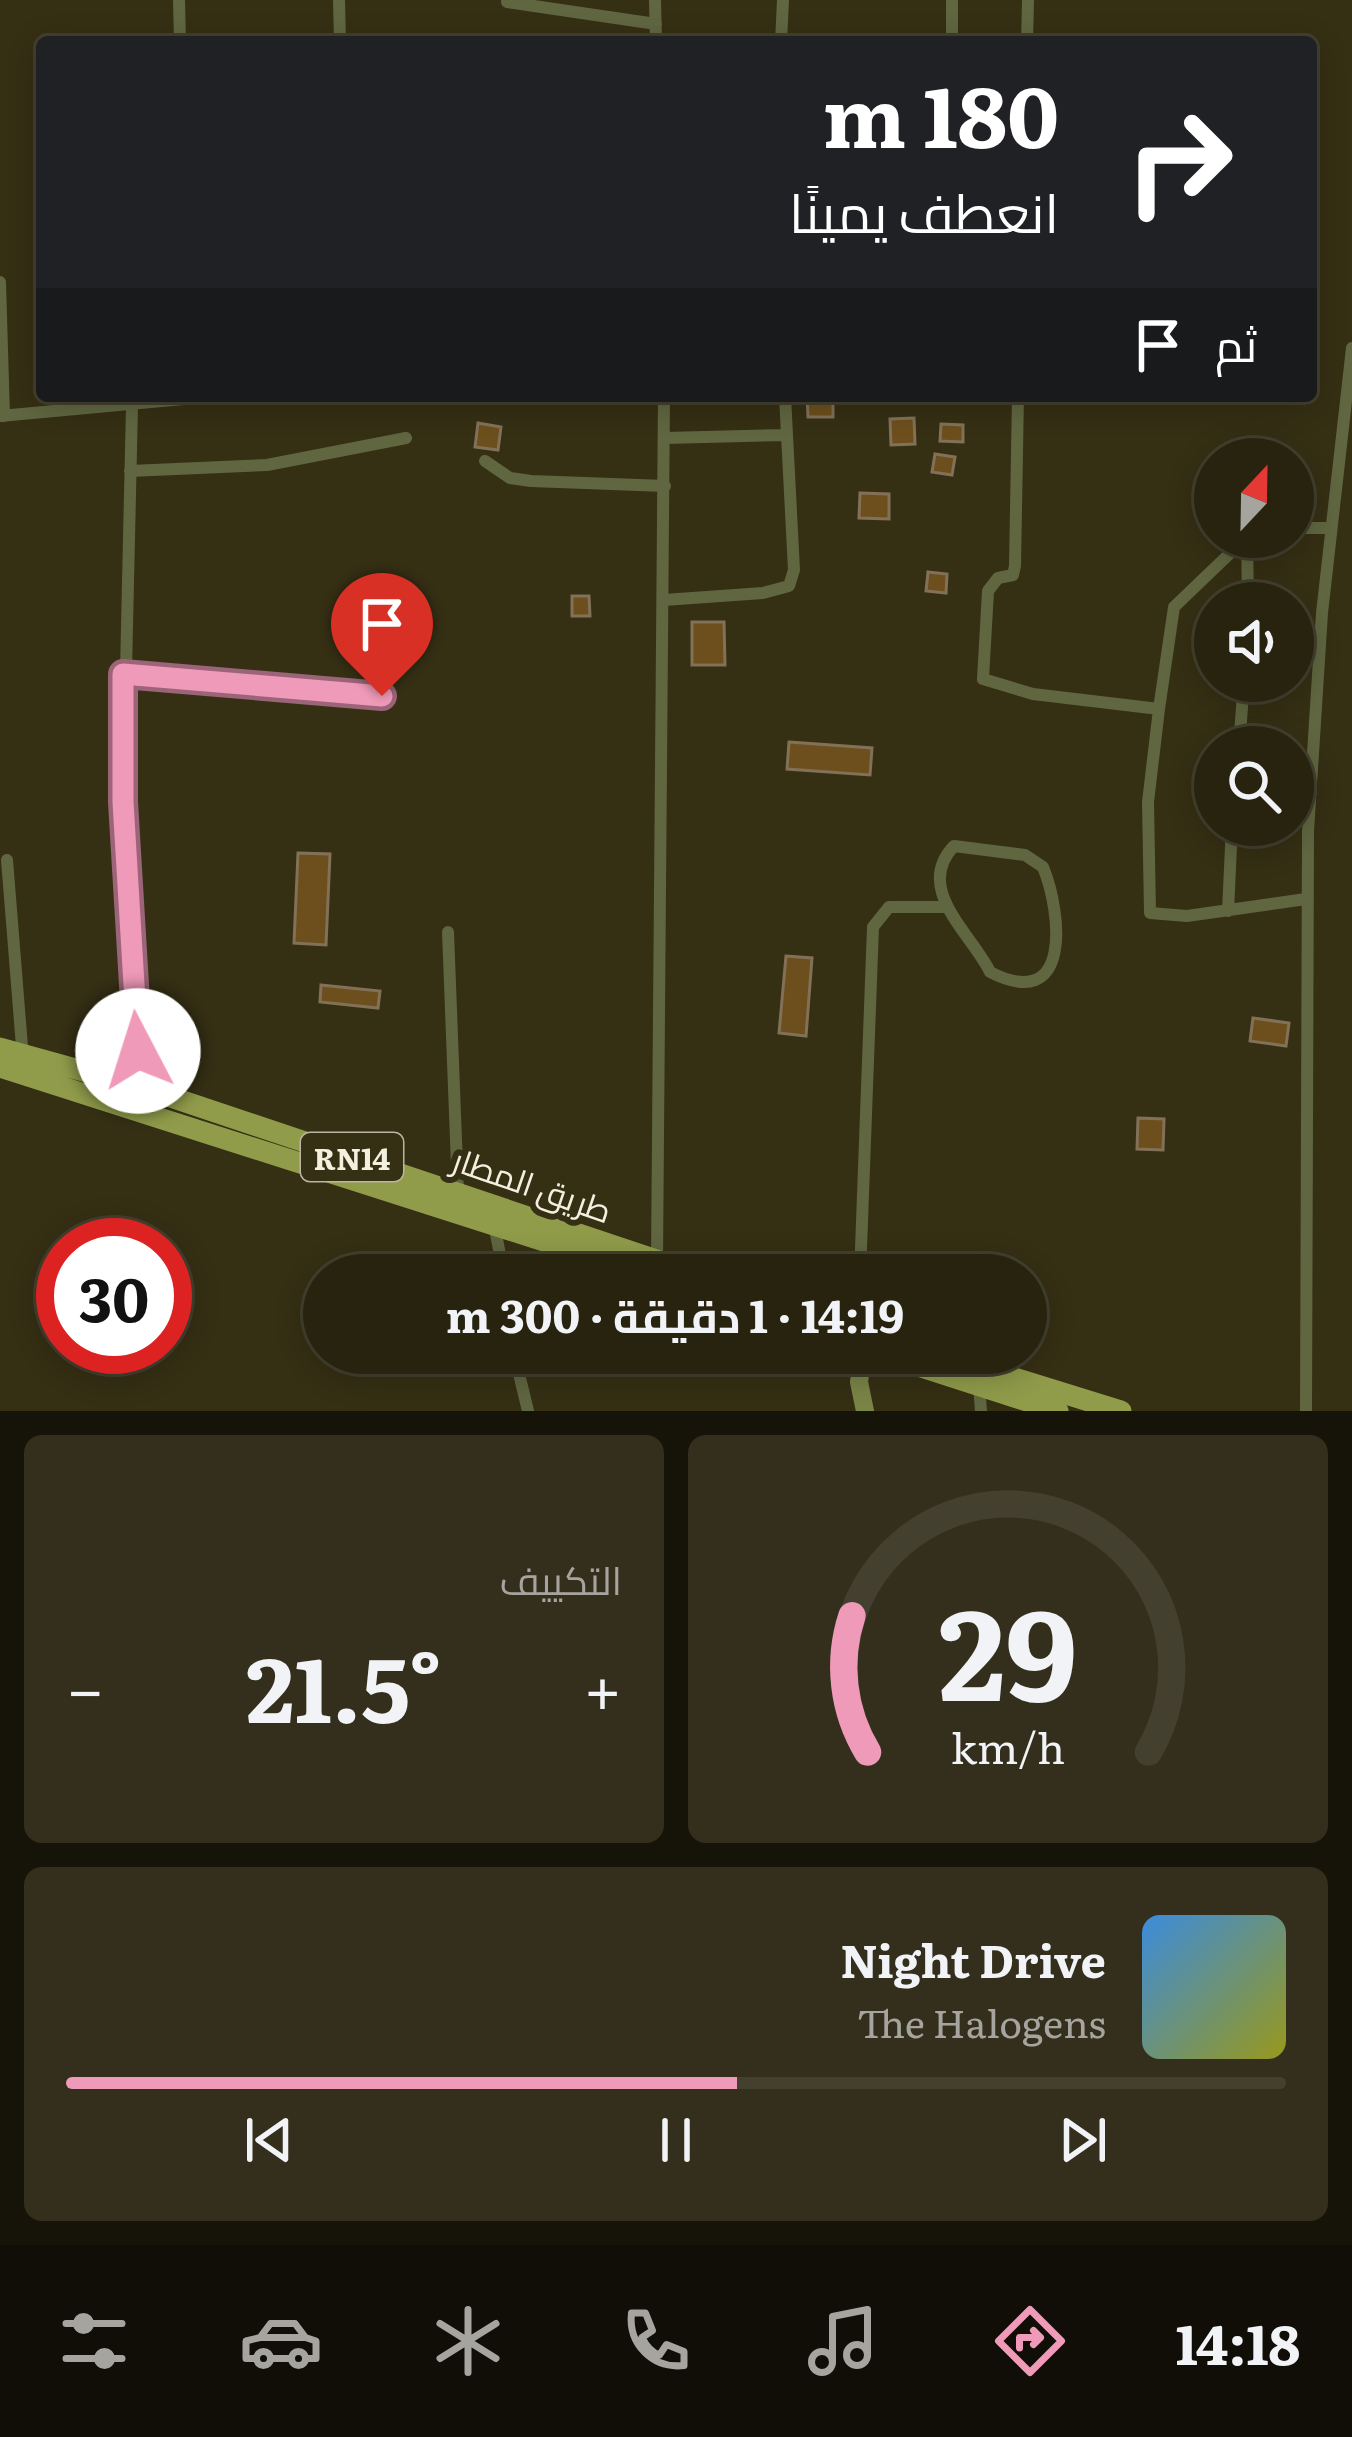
<!DOCTYPE html>
<html lang="ar">
<meta charset="utf-8">
<style>
:root{--surface:#28230f;--page:#342f1d;--text:#f1f3f6;--muted:#a5a49e;--line:#44402f;--accent:#ef9ab8}
body{margin:0;font-family:Literata,Cairo,serif;background:var(--page);color:var(--text);direction:rtl;height:100vh;display:flex;flex-direction:column;font-size:45px;white-space:nowrap}
*{box-sizing:border-box;margin:0}
p{font-size:39px;color:var(--muted)}
.icon{flex:none;width:66px;height:66px;fill:none;stroke:currentColor;stroke-width:2;stroke-linecap:round;stroke-linejoin:round}
.map{position:relative;height:1411px;overflow:hidden;direction:ltr}
.drawer{display:flex;flex-direction:column;gap:24px;padding:24px;background:#161308;flex:1}
.drawer>*{flex:none}
.guide{position:absolute;left:36px;top:36px;width:1281px;height:366px;border-radius:12px;box-shadow:0 6px 30px #0003,0 0 0 3px var(--line);direction:rtl;background:#202124;color:#fff;overflow:hidden}
.needle{width:78px;rotate:22deg}
.fabs{position:absolute;left:1194px;top:438px;display:grid;gap:24px}
.fabs a{display:grid;place-items:center;width:120px;height:120px;border-radius:50%;background:var(--surface);box-shadow:0 6px 30px #0003,0 0 0 3px var(--line);font-size:60px}
.speed{position:absolute;left:36px;top:1218px;display:flex;gap:24px;font-size:60px;font-weight:700;text-align:center}
.speed>*{display:grid;place-content:center;width:156px;height:156px;border-radius:50%;background:var(--surface);box-shadow:0 6px 30px #0003,0 0 0 3px var(--line);line-height:1}
.speed .limit{border:18px solid #d22;background:#fff;color:#111}
.pin{position:absolute;display:grid;place-items:center;width:102px;height:102px;color:#fff;margin:-123px -51px;border-radius:50% 50% 50% 0;rotate:-45deg;box-shadow:0 0 12px #0007}
.pin .icon{rotate:45deg}
.me{position:absolute;width:132px;margin:-66px;rotate:355deg;stroke-linejoin:round;filter:drop-shadow(0 0 9px #0008)}
.turn{display:flex;align-items:center;gap:42px;height:252px;padding:0 60px;font-size:54px}
.turn .icon{width:156px;height:156px;stroke-width:2.5}
.turn b{display:block;font-size:84px;line-height:102px}
.then{display:flex;align-items:center;height:114px;padding:0 60px;background:#0003;gap:24px;font-size:45px}
.big{font-size:90px;font-weight:700;line-height:1.1}
.drawer .widget{flex:1;display:flex;flex-direction:column;justify-content:center;gap:18px;min-width:0;padding:0 42px;border-radius:18px;background:var(--page)}
.drawer .dial{align-items:center;gap:0}
.dial svg{height:312px;overflow:visible;fill:none;stroke:var(--line);stroke-width:7;stroke-linecap:round;text-anchor:middle}
.dial text{fill:var(--text);stroke:none}
.song{display:flex;align-items:center;gap:36px}
.cover{width:144px;height:144px;border-radius:18px;background:linear-gradient(135deg,hsl(210 70% 55%),hsl(60 70% 35%))}
.played{height:12px;border-radius:6px;background:linear-gradient(90deg,var(--accent) 55%,var(--line) 55%)}
.keys{display:flex;justify-content:space-around;direction:ltr}
.heat{display:flex;justify-content:space-between;align-items:center;font-size:66px;direction:ltr}
.drawer .tiles{flex:1;display:grid;gap:24px;grid-template-columns:1fr 1fr}
.widget:last-child{grid-column:span 2}
.trip{position:absolute;left:303px;top:1254px;width:744px;height:120px;border-radius:60px;background:var(--surface);box-shadow:0 6px 30px #0003,0 0 0 3px var(--line);font-weight:700;line-height:120px;text-align:center;direction:rtl}
.dock{display:flex;height:192px;justify-content:space-around;align-items:center;background:#100e06;color:var(--muted)}
.dock .icon{width:84px;height:84px}
.dock .current{color:var(--accent)}
.dock b{font-size:54px;color:var(--text)}
.map>svg:first-child{display:block}
</style>
<div class="map">
<svg width="1352" height="1411" viewBox="0 0 1352 1411">
<rect width="100%" height="100%" fill="#352f14"/>
<path fill="#6d4f1e" stroke="#827157" stroke-width="3" d="M 807,396 L 833,396 L 833,417 L 808,417 Z
M 914,418 L 915,444 L 891,445 L 890,419 Z
M 478,423 L 501,427 L 498,450 L 475,447 Z
M 941,424 L 963,425 L 963,442 L 940,441 Z
M 935,454 L 955,457 L 952,475 L 932,472 Z
M 860,493 L 889,494 L 889,519 L 859,518 Z
M 928,572 L 947,574 L 946,593 L 926,591 Z
M 572,596 L 589,596 L 590,616 L 572,616 Z
M 692,622 L 724,622 L 725,665 L 692,665 Z
M 789,742 L 872,748 L 870,775 L 787,769 Z
M 298,853 L 330,854 L 326,945 L 294,943 Z
M 786,956 L 812,958 L 806,1036 L 779,1033 Z
M 321,985 L 380,991 L 378,1008 L 320,1002 Z
M 1253,1018 L 1289,1023 L 1286,1046 L 1250,1041 Z
M 1138,1118 L 1164,1119 L 1163,1150 L 1137,1149 Z"/>
<g fill="none" stroke-linecap="round" stroke-linejoin="round">
<path stroke="#606640" stroke-width="12" d="M 179,0 L 180,42
M 339,0 L 340,42
M 655,0 L 656,42
M 507,2 L 656,24
M 781,42 L 783,0
M 952,42 L 952,0
M 1027,42 L 1028,0
M 0,282 L 4,416
M 1018,396 L 1015,566 L 1013,575 L 998,578 L 988,591 L 983,679 L 1033,694 L 1159,709 L 1148,802 L 1150,913 L 1187,916 L 1306,899
M 132,406 L 123,803 L 141,1087
M 0,416 L 216,396
M 665,438 L 787,435
M 485,461 L 510,478 L 531,481 L 665,486
M 130,471 L 267,465 L 406,438
M 1293,528 L 1330,528
M 1247,537 L 1248,603
M 664,600 L 763,593 L 789,586 L 794,570 L 785,396
M 123,674 L 382,696
M 1159,709 L 1174,607 L 1247,537
M 1239,747 L 1244,681
M 954,846 L 1025,855 L 1043,867 C 1062,914 1072,1014 990,972 C 972,934 913,889 954,846 Z
M 7,860 L 23,1059
M 1228,911 L 1232,825
M 448,932 L 458,1192
M 494,1224 L 504,1275
M 657,1260 L 664,396
M 860,1275 L 873,927 L 889,907 L 943,907
M 514,1353 L 528,1411
M 979,1386 L 981,1411
M 1306,1411 L 1308,831 L 1322,613 L 1352,348"/>
<path stroke="#7b8547" stroke-width="18" d="M 863,1353 L 859,1382 L 865,1411"/>
<path stroke="#909c4a" stroke-width="21" d="M 0,1048 L 141,1087 L 701,1275
M 0,1067 L 650,1275
M 878,1353 L 1058,1411
M 933,1353 L 1121,1411"/>
</g>
<g fill="none" stroke-linecap="round" stroke-linejoin="round">
<g stroke="#9b6478" stroke-width="30">
<path id="route" d="M 138,1051 L 123,802 L 123,674 L 382,696"/>
</g>
<use href="#route" stroke="#ef9ab8" stroke-width="21"/>
</g>
<g text-anchor="middle" dominant-baseline="central" stroke-width="12" stroke-linejoin="round" paint-order="stroke">
<rect fill="#352f14" stroke="#bbb6a3" stroke-width="3" x="301" y="1133" width="102" height="48" rx="9"/>
<g font-size="30" font-weight="bold" fill="#f4f0e0">
<text x="352" y="1157">RN14</text>
</g>
<g font-size="33" fill="#f4f0e0" stroke="#352f14">
<text transform="translate(533 1183) rotate(19)">طريق المطار</text>
</g>
</g>
</svg>
<div class="fabs">
<a><svg class="needle" viewBox="-14 -14 28 28"><path d="M0-13l5 13h-10z" fill="#e53935"/><path d="M0 13l5-13h-10z" fill="#a5a49e"/></svg></a>
<a><svg class="icon" aria-label="sound" viewBox="0 0 24 24"><path d="M4 9h4l5-4v14l-5-4H4zM17 9q2 3 0 6"/></svg></a>
<a><svg class="icon" aria-label="search" viewBox="0 0 24 24"><circle cx="10" cy="10" r="6"/><path d="M15 15l6 6"/></svg></a>
</div>
<div class="speed"><div class="limit">30</div></div>
<div class="pin" style="left:382px;top:696px;background:#d93025"><svg class="icon" aria-label="arrive" viewBox="0 0 24 24"><path d="M6 21V4h12l-3 4 3 4H6"/></svg></div>
<svg class="me" style="left:138px;top:1051px" viewBox="-20 -20 40 40"><circle r="19" fill="#fff"/><path d="M0-13L10 11 0 6-10 11z" fill="#ef9ab8"/></svg>
<div class="trip">14:19 · 1 دقيقة · 300 m</div>
<div class="guide">
<div class="turn"><svg class="icon" aria-label="right" viewBox="0 0 24 24"><path d="M7 20v-9h11M14 6l5 5-5 5"/></svg><div><b>180 m</b>انعطف يمينًا</div></div>
<div class="then">ثم<svg class="icon" aria-label="arrive" viewBox="0 0 24 24"><path d="M6 21V4h12l-3 4 3 4H6"/></svg></div>
</div>
</div>
<section class="drawer">
<div class="tiles">
<div class="widget dial"><svg viewBox="0 0 100 80">
<path d="M14 69A42 42 0 1 1 86 69"/>
<path d="M14 69A42 42 0 0 1 10 34" stroke="#ef9ab8"/>
<text x="50" y="56" font-size="32" font-weight="700">29</text>
<text x="50" y="72" font-size="11">km/h</text>
</svg></div>
<div class="widget"><p>التكييف</p>
<div class="heat"><a>−</a><b class="big">21.5°</b><a>+</a></div>
</div>
<div class="widget">
<div class="song"><i class="cover"></i><div><b>Night Drive</b><p>The Halogens</p></div></div>
<div class="played"></div>
<div class="keys"><svg class="icon" aria-label="previous" viewBox="0 0 24 24"><path d="M18 5L8 12l10 7zM5 5v14"/></svg><svg class="icon" aria-label="pause" viewBox="0 0 24 24"><path d="M8 5v14M16 5v14"/></svg><svg class="icon" aria-label="next" viewBox="0 0 24 24"><path d="M6 5l10 7-10 7zM19 5v14"/></svg></div>
</div>
</div>
</section>
<nav class="dock">
<b>14:18</b>
<svg class="icon current" aria-label="directions" viewBox="0 0 24 24"><path d="M12 3l9 9-9 9-9-9zM9 14v-3h6M13 9l2 2-2 2"/></svg>
<svg class="icon" aria-label="music" viewBox="0 0 24 24"><path d="M9 18V5l10-2v13"/><circle cx="6" cy="18" r="3"/><circle cx="16" cy="16" r="3"/></svg>
<svg class="icon" aria-label="phone" viewBox="0 0 24 24"><path d="M5 4h4l2 5-3 2q2 4 5 5l2-3 5 2v4C11 20 4 13 5 4z"/></svg>
<svg class="icon" aria-label="climate" viewBox="0 0 24 24"><path d="M12 3v18M4 7l16 10M4 17L20 7"/></svg>
<svg class="icon" aria-label="car" viewBox="0 0 24 24"><path d="M5 17H2v-5l4-1 3-4h7l3 4 3 1v5h-3M9 17h6M6 11h13"/><circle cx="7" cy="17" r="2"/><circle cx="17" cy="17" r="2"/></svg>
<svg class="icon" aria-label="filters" viewBox="0 0 24 24"><path d="M4 7h16M4 17h16"/><circle cx="9" cy="7" r="2"/><circle cx="15" cy="17" r="2"/></svg>
</nav>
